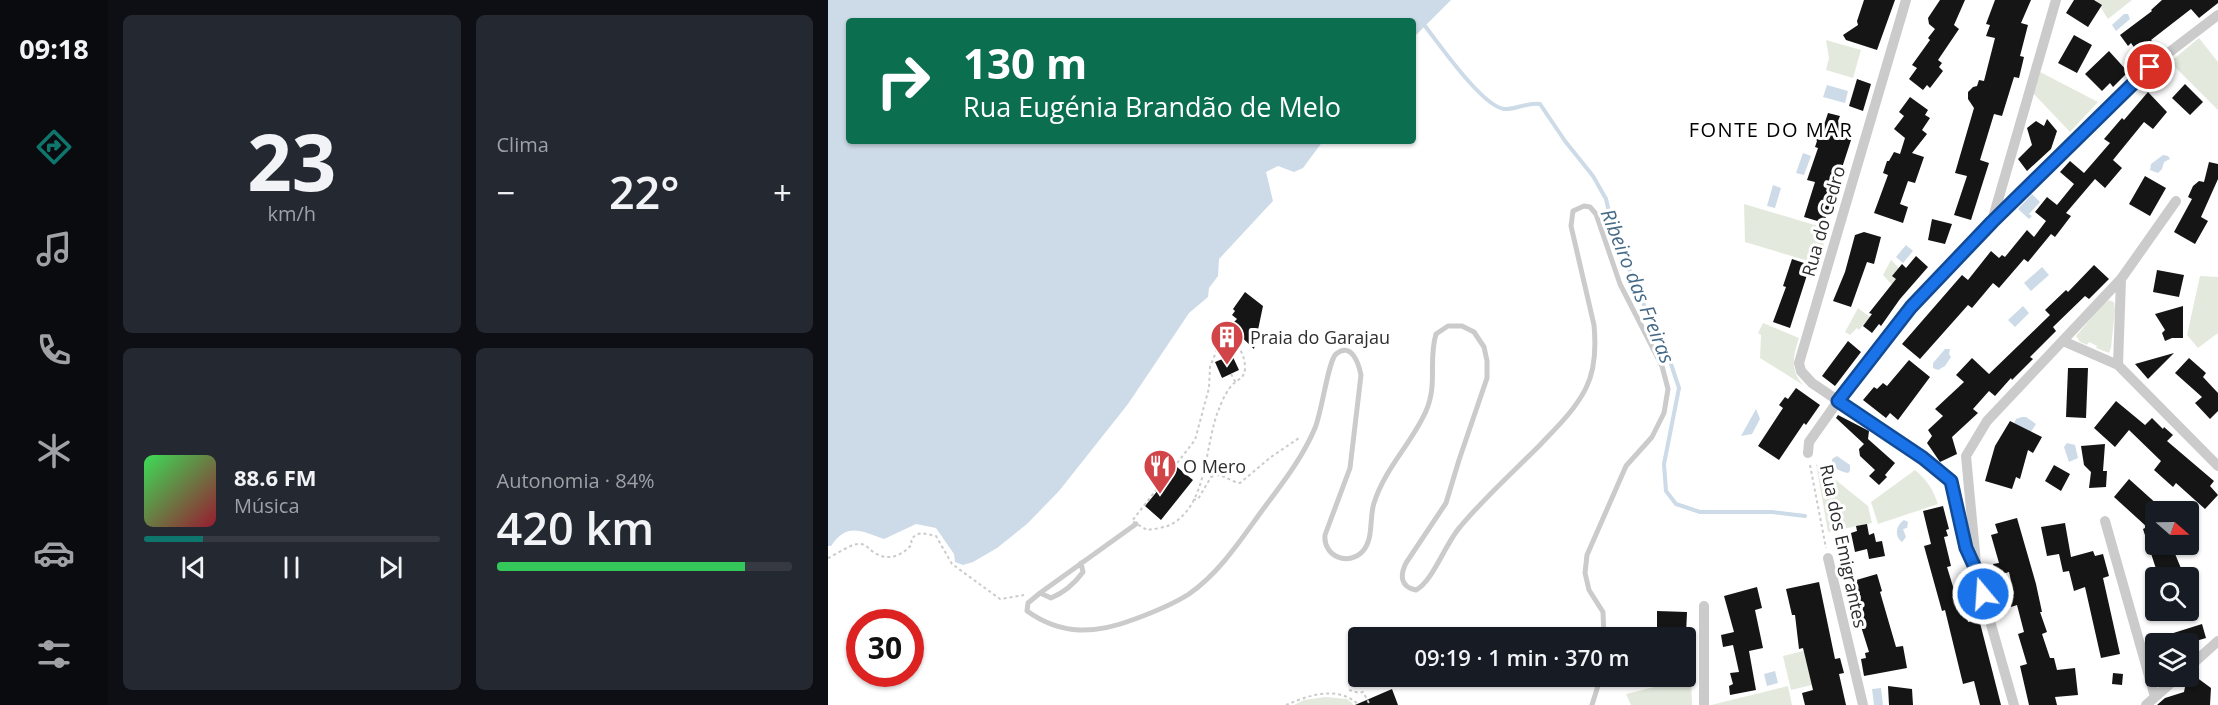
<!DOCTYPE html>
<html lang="pt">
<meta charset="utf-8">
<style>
:root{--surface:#171b24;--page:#242831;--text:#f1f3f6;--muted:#9ea1a6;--line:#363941;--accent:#0f766e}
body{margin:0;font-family:"Open Sans",sans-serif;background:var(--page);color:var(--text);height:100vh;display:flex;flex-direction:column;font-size:22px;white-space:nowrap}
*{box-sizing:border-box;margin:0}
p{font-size:20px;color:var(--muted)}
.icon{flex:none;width:33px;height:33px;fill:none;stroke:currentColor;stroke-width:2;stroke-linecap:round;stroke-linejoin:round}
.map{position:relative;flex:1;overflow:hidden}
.panel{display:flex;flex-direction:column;gap:15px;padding:15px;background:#0d0f14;width:720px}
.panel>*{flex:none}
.hud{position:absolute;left:18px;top:18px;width:570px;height:126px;border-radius:6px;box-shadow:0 2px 4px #0004;background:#0b6e4f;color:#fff;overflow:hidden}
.needle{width:39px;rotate:110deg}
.buttons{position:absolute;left:1317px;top:501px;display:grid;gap:12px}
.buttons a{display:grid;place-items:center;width:54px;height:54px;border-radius:6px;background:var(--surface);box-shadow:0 2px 4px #0004;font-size:30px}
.speed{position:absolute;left:18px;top:609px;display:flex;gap:12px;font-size:30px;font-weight:700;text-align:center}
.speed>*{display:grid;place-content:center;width:78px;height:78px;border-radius:50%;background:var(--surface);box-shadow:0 2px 4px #0004;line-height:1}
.speed .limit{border:9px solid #d22;background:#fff;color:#111}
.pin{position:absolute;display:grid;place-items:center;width:51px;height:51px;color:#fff;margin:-26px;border:3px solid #fff;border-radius:50%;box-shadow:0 2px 6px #0007}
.me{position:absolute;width:66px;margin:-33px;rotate:342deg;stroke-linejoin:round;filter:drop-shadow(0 0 4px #0008)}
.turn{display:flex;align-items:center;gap:21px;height:126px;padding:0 18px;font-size:27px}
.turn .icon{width:78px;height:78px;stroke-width:2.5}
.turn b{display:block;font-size:42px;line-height:51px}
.big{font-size:45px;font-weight:600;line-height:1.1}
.panel .card{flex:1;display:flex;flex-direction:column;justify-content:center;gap:9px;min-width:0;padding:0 21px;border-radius:9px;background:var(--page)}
.panel .dial{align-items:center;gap:0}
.dial b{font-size:78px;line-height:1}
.song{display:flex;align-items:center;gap:18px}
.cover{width:72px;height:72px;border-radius:9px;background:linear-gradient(135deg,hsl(130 70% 55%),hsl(350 70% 35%))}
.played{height:6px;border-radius:3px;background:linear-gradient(90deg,var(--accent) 20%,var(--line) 20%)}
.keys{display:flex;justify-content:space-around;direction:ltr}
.heat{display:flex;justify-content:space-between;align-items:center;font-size:33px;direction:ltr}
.charge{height:9px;border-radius:4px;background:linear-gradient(90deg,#34c759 84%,var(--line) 0)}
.panel .tiles{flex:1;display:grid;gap:15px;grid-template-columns:repeat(2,1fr)}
.trip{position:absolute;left:520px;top:627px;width:348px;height:60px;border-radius:6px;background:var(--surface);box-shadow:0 2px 4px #0004;font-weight:600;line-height:60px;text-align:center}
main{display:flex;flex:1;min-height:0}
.dock{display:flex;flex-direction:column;width:108px;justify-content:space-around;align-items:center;background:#090b0e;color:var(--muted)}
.dock .icon{width:42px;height:42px}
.dock .on{color:var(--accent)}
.dock b{font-size:27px;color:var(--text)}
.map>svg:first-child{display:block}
</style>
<main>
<nav class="dock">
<b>09:18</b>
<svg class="icon on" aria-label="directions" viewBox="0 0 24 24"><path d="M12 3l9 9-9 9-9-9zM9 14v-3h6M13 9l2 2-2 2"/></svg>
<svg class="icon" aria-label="music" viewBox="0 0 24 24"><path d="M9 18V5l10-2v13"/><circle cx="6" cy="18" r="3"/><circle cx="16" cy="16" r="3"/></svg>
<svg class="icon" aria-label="phone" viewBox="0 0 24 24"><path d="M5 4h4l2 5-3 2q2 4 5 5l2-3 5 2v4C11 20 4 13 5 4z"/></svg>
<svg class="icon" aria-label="climate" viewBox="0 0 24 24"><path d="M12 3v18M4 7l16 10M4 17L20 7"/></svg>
<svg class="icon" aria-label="car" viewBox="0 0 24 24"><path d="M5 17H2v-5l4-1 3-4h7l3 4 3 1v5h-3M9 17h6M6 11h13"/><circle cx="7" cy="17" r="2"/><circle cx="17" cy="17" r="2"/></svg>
<svg class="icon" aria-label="filters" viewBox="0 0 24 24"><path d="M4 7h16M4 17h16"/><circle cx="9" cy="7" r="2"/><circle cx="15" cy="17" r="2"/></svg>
</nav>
<section class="panel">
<div class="tiles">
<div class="card dial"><b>23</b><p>km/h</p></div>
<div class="card"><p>Clima</p>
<div class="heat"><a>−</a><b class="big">22°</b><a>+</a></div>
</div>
<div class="card">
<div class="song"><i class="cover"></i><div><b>88.6 FM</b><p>Música</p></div></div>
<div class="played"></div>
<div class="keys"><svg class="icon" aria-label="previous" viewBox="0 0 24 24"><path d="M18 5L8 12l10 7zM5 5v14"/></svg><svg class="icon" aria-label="pause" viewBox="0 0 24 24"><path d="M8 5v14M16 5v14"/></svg><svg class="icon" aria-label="next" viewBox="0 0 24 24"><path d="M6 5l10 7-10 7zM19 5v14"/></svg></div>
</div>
<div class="card"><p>Autonomia · 84%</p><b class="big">420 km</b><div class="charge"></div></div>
</div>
</section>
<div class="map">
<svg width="1390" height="705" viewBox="0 0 1390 705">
<rect width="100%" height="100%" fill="#fff"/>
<path fill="#e3eadd" d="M 1268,0 L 1304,0 L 1280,19 Z
M 1371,38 L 1390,62 L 1390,110 L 1342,62 Z
M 998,40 L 1033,50 L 1025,78 L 998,70 L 1001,58 Z
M 1212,72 L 1270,102 L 1242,132 L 1203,91 Z
M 916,204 L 1000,229 L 990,264 L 917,242 Z
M 1063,260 L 1071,268 L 1070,281 L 1065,286 L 1055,275 Z
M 1372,276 L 1390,277 L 1390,333 L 1370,348 L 1359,335 Z
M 1281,300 L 1286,302 L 1287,310 L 1283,348 L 1281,353 L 1268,348 L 1269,346 L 1261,342 L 1259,345 L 1252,342 L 1248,336 L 1275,304 Z
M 1030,308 L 1042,317 L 1031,330 L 1029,328 L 1022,335 L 1017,332 Z
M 935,323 L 971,338 C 965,356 962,370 975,385 L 932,358 L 933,335 L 930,333 Z
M 988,464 L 1040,506 L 1044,523 L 1000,532 Z
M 1087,470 C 1099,480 1105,489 1110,504 L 1050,524 L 1043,502 Z
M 988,648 L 977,655 L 983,680 L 996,682 L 963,690 L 955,656 Z
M 863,678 L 864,705 L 803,705 L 798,694 Z
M 960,686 L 964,705 L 883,705 Z
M 497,697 L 519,699 L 526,705 L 466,705 L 476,700 Z"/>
<path fill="#ccdbe7" d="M 0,0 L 623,0 L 585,38 L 585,21 L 21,21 L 21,141 L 495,141 L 475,168 L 466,172 L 450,166 L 438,172 L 445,201 L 391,259 L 390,276 L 381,288 L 380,297 L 361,313 L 300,404 L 231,491 L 199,524 L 169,548 L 145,562 L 135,565 L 127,562 L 126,554 L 108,528 L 88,524 L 56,539 C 33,531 19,522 3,546 L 0,546 Z
M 1296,14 L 1300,14 L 1302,19 L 1288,31 L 1284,25 Z
M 999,85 L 1020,91 L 1017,103 L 995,97 Z
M 975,153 L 983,156 L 976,175 L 968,173 Z
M 1335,155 L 1340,156 L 1342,159 L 1336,162 L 1334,169 L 1330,173 L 1322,170 L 1323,164 Z
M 945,185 L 953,188 L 947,208 L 939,206 Z
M 1204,194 L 1212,202 L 1201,214 L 1204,216 L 1201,219 L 1190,209 Z
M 1078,245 L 1085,251 L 1075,263 L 1068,257 Z
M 1214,267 L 1221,275 L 1203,291 L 1196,283 Z
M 1195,306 L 1201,313 L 1187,327 L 1180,320 Z
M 1117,349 L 1122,349 L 1121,354 L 1123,357 L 1117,366 L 1110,370 L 1105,368 L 1105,363 Z
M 928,409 L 932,419 L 924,434 L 913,436 Z
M 1194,417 L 1198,417 L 1208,424 L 1199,438 L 1186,423 L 1188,419 Z
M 1239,443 L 1247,445 L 1250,458 L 1241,462 L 1236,447 Z
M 1009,456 L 1022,465 L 1022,471 L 1020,473 C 1011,471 1004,468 1004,459 Z
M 1076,520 L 1080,522 L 1079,528 L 1075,529 L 1078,537 L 1074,542 C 1066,537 1068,525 1076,520 Z
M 947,671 L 950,683 L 939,686 L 936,674 Z
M 1053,688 L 1055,705 L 1046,705 L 1044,689 Z"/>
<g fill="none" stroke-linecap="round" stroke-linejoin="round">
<path stroke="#ccdbe7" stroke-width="4" d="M 597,26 C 611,44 654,106 676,109 C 688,110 698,102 712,104 L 737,141 L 765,176 L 778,199 L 786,233 L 824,324 L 840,355 L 851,388 L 836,464 L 838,491 L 848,504 L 872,512 L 944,512 L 977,516"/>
</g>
<path fill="#151515" d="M 1036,0 L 1067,0 L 1049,50 L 1018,40 L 1015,35 L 1030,25 L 1029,21 Z
M 1112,0 L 1137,0 L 1126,25 L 1131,29 L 1110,60 L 1114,63 L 1111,67 L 1115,71 L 1102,88 L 1099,85 L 1095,90 L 1081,79 L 1089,68 L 1084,65 L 1102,40 L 1100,38 L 1107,29 L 1101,24 L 1100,18 Z
M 1167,0 L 1203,0 L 1193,23 L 1200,25 L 1192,56 L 1196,57 L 1191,78 L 1186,77 L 1174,116 L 1166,114 L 1152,160 L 1161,163 L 1143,220 L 1126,215 L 1139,176 L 1127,173 L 1146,108 L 1140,99 L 1140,92 L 1145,87 L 1149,86 L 1151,80 L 1156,81 L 1167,38 L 1158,36 L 1162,25 L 1158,24 Z
M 1246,0 L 1266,0 L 1274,5 L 1260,27 L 1238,13 Z
M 1334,0 L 1390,0 L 1390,3 L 1371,18 L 1363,9 L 1323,40 L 1327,45 L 1312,56 L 1303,43 L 1300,46 L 1292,35 L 1324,11 L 1323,10 Z
M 1246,35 L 1264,45 L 1249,73 L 1230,63 Z
M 1281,51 L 1300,72 L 1285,87 L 1282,83 L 1274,91 L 1257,74 Z
M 1029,79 L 1043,84 L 1035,111 L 1021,106 Z
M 1357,84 L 1375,102 L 1362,115 L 1344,98 Z
M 1320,92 L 1339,112 L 1325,129 L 1316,122 L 1285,160 L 1294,168 L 1277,188 L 1267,179 L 1238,213 L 1243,216 L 1227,237 L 1223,234 L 1200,262 L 1196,259 L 1171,288 L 1165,283 L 1144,308 L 1140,305 L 1092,359 L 1074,344 L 1134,275 L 1140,280 L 1163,251 L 1171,258 L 1174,255 L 1177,257 L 1199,230 L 1206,237 L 1218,221 L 1207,212 L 1219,197 L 1229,205 L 1246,184 L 1232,172 L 1242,161 L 1256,173 L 1282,143 L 1276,139 L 1294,118 L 1296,120 Z
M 1082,97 L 1100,110 L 1097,115 L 1102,118 L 1094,130 L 1099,134 L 1084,153 L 1096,157 L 1087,183 L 1080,181 L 1072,204 L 1080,207 L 1075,223 L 1046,213 L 1060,175 L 1055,173 L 1059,161 L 1061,161 L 1066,152 L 1072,154 L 1077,138 L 1066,129 L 1076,116 L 1071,112 Z
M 1000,113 L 1012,116 L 1010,121 L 1014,131 L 1025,134 L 996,223 L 976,217 L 987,182 L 979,180 L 990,148 L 987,147 L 989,141 L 985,134 L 988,126 L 997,122 Z
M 1219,119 L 1229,131 L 1223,149 L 1199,171 L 1190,159 L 1204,145 L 1199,128 L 1208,121 L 1216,126 Z
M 1381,162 L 1390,164 L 1390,179 L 1373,217 L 1380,221 L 1367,244 L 1346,232 L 1364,199 L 1360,197 L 1365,186 L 1371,181 L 1376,182 Z
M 1317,176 L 1338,188 L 1322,216 L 1301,204 Z
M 1104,219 L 1124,224 L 1117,244 L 1100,240 Z
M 1036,232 L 1053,237 L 1046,264 L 1039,262 L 1023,307 L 1005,301 L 1017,272 L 1027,235 Z
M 1088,256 L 1100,267 L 1072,299 L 1053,326 L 1051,324 L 1044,333 L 1035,326 L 1044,314 L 1041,313 L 1068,279 L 1064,276 L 1074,264 L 1078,268 Z
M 964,259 L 985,266 L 982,275 L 979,275 L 962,328 L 945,322 L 958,287 L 955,286 Z
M 1266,265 L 1281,279 L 1261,299 L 1257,296 L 1225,327 L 1228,331 L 1202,357 L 1205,359 L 1184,380 L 1183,378 L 1167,396 L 1161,391 L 1145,409 L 1150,413 L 1124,437 L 1129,454 L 1112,462 L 1099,443 L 1104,436 L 1100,430 L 1115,416 L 1107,409 L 1136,382 L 1128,375 L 1144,358 L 1161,374 L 1222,315 L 1217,310 L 1238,290 L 1240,292 Z
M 1329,270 L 1356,275 L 1351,297 L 1325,292 Z
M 417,292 L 435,306 L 426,349 L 402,326 L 409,319 L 404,315 L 407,311 L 405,309 Z
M 1355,306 L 1355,338 L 1344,338 L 1337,341 L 1334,333 L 1337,330 L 1327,314 Z
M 1020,341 L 1033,352 L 1007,386 L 994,376 Z
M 1346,353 L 1320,379 L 1307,364 Z
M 404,355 L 411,370 L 394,378 L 387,362 Z
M 1361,358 L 1378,373 L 1375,377 L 1390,393 L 1390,411 L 1382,419 L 1367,403 L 1374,397 L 1347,373 Z
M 1081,360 L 1102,377 L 1070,420 L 1062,413 L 1058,418 L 1035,400 L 1046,387 L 1049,389 L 1055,383 L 1059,386 Z
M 1240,368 L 1260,368 L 1258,418 L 1238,417 Z
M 968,388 L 992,405 L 978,425 L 976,423 L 951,460 L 930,446 L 955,408 L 951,405 L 957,397 L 960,399 Z
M 1288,401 L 1317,425 L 1324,418 L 1335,429 L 1336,427 L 1345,435 L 1339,441 L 1386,481 L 1382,486 L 1390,495 L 1377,509 L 1348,483 L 1345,487 L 1326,470 L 1333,461 L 1301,430 L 1287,447 L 1266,428 Z
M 1010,415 L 1041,431 L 1040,439 L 1067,463 L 1057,475 L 1059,477 L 1051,485 L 1041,476 L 1047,470 L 1032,456 L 1031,449 L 1036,444 L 1008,418 Z
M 1182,421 L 1214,437 L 1205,453 L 1200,450 L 1192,479 L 1188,477 L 1184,489 L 1157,481 L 1167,446 Z
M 1277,444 L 1275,471 L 1279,471 L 1278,487 L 1261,488 L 1263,472 L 1256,465 L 1253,446 Z
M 1226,465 L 1242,474 L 1233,491 L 1217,481 Z
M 349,467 L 365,480 L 333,520 L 317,506 Z
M 1301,479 L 1331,506 L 1328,510 L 1328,544 L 1343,544 L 1357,578 L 1331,578 L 1315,529 L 1319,527 L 1286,497 Z
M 1115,506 L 1121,529 L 1118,530 L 1120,536 L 1116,537 L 1123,566 L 1119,567 L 1134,616 L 1139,615 L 1140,622 L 1151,619 L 1173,705 L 1152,705 L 1146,681 L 1135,684 L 1117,610 L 1114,611 L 1096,546 L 1103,544 L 1095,511 Z
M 1189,518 L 1208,584 L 1214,612 L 1212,612 L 1219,632 L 1214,634 L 1222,658 L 1226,658 L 1229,670 L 1247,668 L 1250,695 L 1227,697 L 1229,705 L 1201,705 L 1192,666 L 1199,664 L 1190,634 L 1196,632 L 1189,605 L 1183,607 L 1179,595 L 1186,594 L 1181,572 L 1168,576 L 1165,564 L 1171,563 L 1163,535 L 1170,533 L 1167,524 Z
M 1237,523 L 1243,557 L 1265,551 L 1267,556 L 1275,554 L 1281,576 L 1275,578 L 1292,654 L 1273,658 L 1257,587 L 1246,591 L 1241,571 L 1235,572 L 1231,554 L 1219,556 L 1213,527 Z
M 1039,524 L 1041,535 L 1046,533 L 1048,542 L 1054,541 L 1057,556 L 1041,559 L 1039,549 L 1027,552 L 1023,533 L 1029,531 L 1028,526 Z
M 1049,574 L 1054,591 L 1052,592 L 1068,647 L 1075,646 L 1079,668 L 1036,676 L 1033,659 L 1038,658 L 1037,653 L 1041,652 L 1030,617 L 1034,615 L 1025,581 Z
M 991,582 L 1007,659 L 1012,658 L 1016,673 L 1011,674 L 1018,705 L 977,705 L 974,693 L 985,690 L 975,648 L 971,649 L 967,615 L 964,615 L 958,589 Z
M 929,587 L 934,608 L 927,610 L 935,648 L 921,651 L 928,690 L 902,695 L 901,686 L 905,684 L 902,673 L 911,672 L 905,645 L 895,647 L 893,635 L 906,632 L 896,596 Z
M 829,611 L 859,612 L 858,635 L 829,634 Z
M 1374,624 L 1378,638 L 1358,644 L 1320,644 L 1320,641 Z
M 1285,673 L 1295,674 L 1294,685 L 1284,684 Z
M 1364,674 L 1383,688 L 1382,705 L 1329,705 L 1337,698 L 1356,692 L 1357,687 L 1360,684 L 1360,675 Z
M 1060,686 L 1084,689 L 1085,705 L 1061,705 Z
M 564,689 L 570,705 L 527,705 Z"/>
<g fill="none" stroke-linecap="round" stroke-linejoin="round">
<path stroke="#cbcbcb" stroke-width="2" stroke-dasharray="3 3" stroke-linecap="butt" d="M 395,335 C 408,342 417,352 417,368 C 417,378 410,379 404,385 C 398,392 394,401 391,409 C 376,444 381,505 342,525 C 335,528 326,529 319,530 L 304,521 L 367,440 L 381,388 L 382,367 Z
M 403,374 L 408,383
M 982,465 L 998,548
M 365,500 L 370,499 L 383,477 C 394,471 401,482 412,483 L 443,457 L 471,438
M 0,558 C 9,554 21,545 30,544 C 38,543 41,550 47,553 C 61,562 75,555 84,544 L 83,540 C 90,530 97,534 108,536 L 124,564 L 172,599 L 196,595
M 521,690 L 531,693 L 535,692 L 542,705
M 458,705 C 481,695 510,685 531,705"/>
<path stroke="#cbcbcb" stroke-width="5" d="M 308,524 L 212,593 L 200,603 L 199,611 C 234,636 268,634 307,619 C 326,612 344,605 361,594 C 391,573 412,541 433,512 C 453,485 474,459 487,428 C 494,412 500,361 508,354 C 524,341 531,365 533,375 L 522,468 L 497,535 C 495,556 520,567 535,551 C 546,538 541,518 546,503 C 557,468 584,443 598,411 C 610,384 600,360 608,334 L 620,326 L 634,326 L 646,332 L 656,347 L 659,361 L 659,378 L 631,460 L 618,503 L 578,563 C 572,575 572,587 588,590 C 605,581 617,544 632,527 C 656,498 685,472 712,445 C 729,427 747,410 758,388 C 768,368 768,346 766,325 L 743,226 L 745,211 L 756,206 L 762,207 L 768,214 L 792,284 L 834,366 L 840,389 L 836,413 L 824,437 L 798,466 L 759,555 L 757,573 L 761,590 L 775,612 L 776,638
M 212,593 L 223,598 C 235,593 247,583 255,572 L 253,563
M 764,705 L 773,676"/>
<path stroke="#cbcbcb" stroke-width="10" d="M 1078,0 L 971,363 L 973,371 L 984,383 L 1095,458 L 1123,481 L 1138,548 L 1148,572 L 1186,705
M 1164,221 L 1228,0
M 1235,341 L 1290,365 L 1390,466
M 1290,365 L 1293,279
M 980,453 L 981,442 L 1010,401 L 1083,307 L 1164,222 L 1322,67 L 1390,15
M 1277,521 L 1327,697
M 1000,558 L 1035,705
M 1148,563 L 1138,456 L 1159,421 L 1293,279 L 1348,201
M 1360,668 L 1390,641
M 876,705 L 876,606
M 1318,705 L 1351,676"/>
</g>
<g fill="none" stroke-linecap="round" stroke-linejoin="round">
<g stroke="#114b97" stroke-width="15">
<path id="route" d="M 1155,594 L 1149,572 L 1138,548 L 1123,481 L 1095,458 L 1010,401 L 1083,307 L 1164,222 L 1322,67"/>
</g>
<use href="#route" stroke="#1a73e8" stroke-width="10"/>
</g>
<defs>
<g id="building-pin" transform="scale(1.725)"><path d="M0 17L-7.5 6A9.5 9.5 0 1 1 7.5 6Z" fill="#d14448" stroke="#fff"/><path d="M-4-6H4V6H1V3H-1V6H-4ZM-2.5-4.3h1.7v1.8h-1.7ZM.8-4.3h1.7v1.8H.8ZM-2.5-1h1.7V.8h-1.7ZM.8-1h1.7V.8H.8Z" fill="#fff"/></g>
<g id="restaurant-pin" transform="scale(1.725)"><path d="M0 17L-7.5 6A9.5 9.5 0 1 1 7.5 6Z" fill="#d14448" stroke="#fff"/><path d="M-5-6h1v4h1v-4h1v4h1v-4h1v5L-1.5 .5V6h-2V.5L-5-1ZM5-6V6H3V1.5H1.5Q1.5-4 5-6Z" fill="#fff"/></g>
</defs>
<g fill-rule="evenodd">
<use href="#building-pin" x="399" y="337"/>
<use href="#restaurant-pin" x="332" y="466"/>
</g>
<g text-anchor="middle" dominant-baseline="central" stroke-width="6" stroke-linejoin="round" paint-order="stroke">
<g font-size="18" fill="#2e2e2e" stroke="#fff">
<text transform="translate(995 221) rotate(-74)">Rua do Cedro</text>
<text transform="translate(1016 546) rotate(78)">Rua dos Emigrantes</text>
</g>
<g font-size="18" fill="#2e2e2e" stroke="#fff" text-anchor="start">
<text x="422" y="337">Praia do Garajau</text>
<text x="355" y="466">O Mero</text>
</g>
<g font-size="20" letter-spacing="1.5" fill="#000" stroke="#fff">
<text x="943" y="129">FONTE DO MAR</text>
</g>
<g font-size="20" font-style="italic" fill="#456a87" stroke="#fff">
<text transform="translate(810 286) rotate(68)">Ribeiro das Freiras</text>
</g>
</g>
</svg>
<div class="buttons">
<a><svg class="needle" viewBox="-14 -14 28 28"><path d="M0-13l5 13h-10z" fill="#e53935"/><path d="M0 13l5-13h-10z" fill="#9ea1a6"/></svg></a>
<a><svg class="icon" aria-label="search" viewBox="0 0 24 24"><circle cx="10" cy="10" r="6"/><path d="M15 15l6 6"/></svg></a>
<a><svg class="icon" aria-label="layers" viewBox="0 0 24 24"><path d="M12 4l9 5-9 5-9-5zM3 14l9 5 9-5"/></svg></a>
</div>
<div class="speed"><div class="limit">30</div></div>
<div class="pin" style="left:1322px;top:67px;background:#d93025"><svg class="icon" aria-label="arrive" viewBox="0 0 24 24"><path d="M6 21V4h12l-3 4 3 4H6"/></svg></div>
<svg class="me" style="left:1155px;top:594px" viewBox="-20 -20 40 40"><circle r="17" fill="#1a73e8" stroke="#fff" stroke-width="3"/><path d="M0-11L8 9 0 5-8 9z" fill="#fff"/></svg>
<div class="trip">09:19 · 1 min · 370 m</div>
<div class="hud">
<div class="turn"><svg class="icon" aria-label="right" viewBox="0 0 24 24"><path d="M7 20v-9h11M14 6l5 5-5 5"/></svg><div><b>130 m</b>Rua Eugénia Brandão de Melo</div></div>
</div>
</div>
</main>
